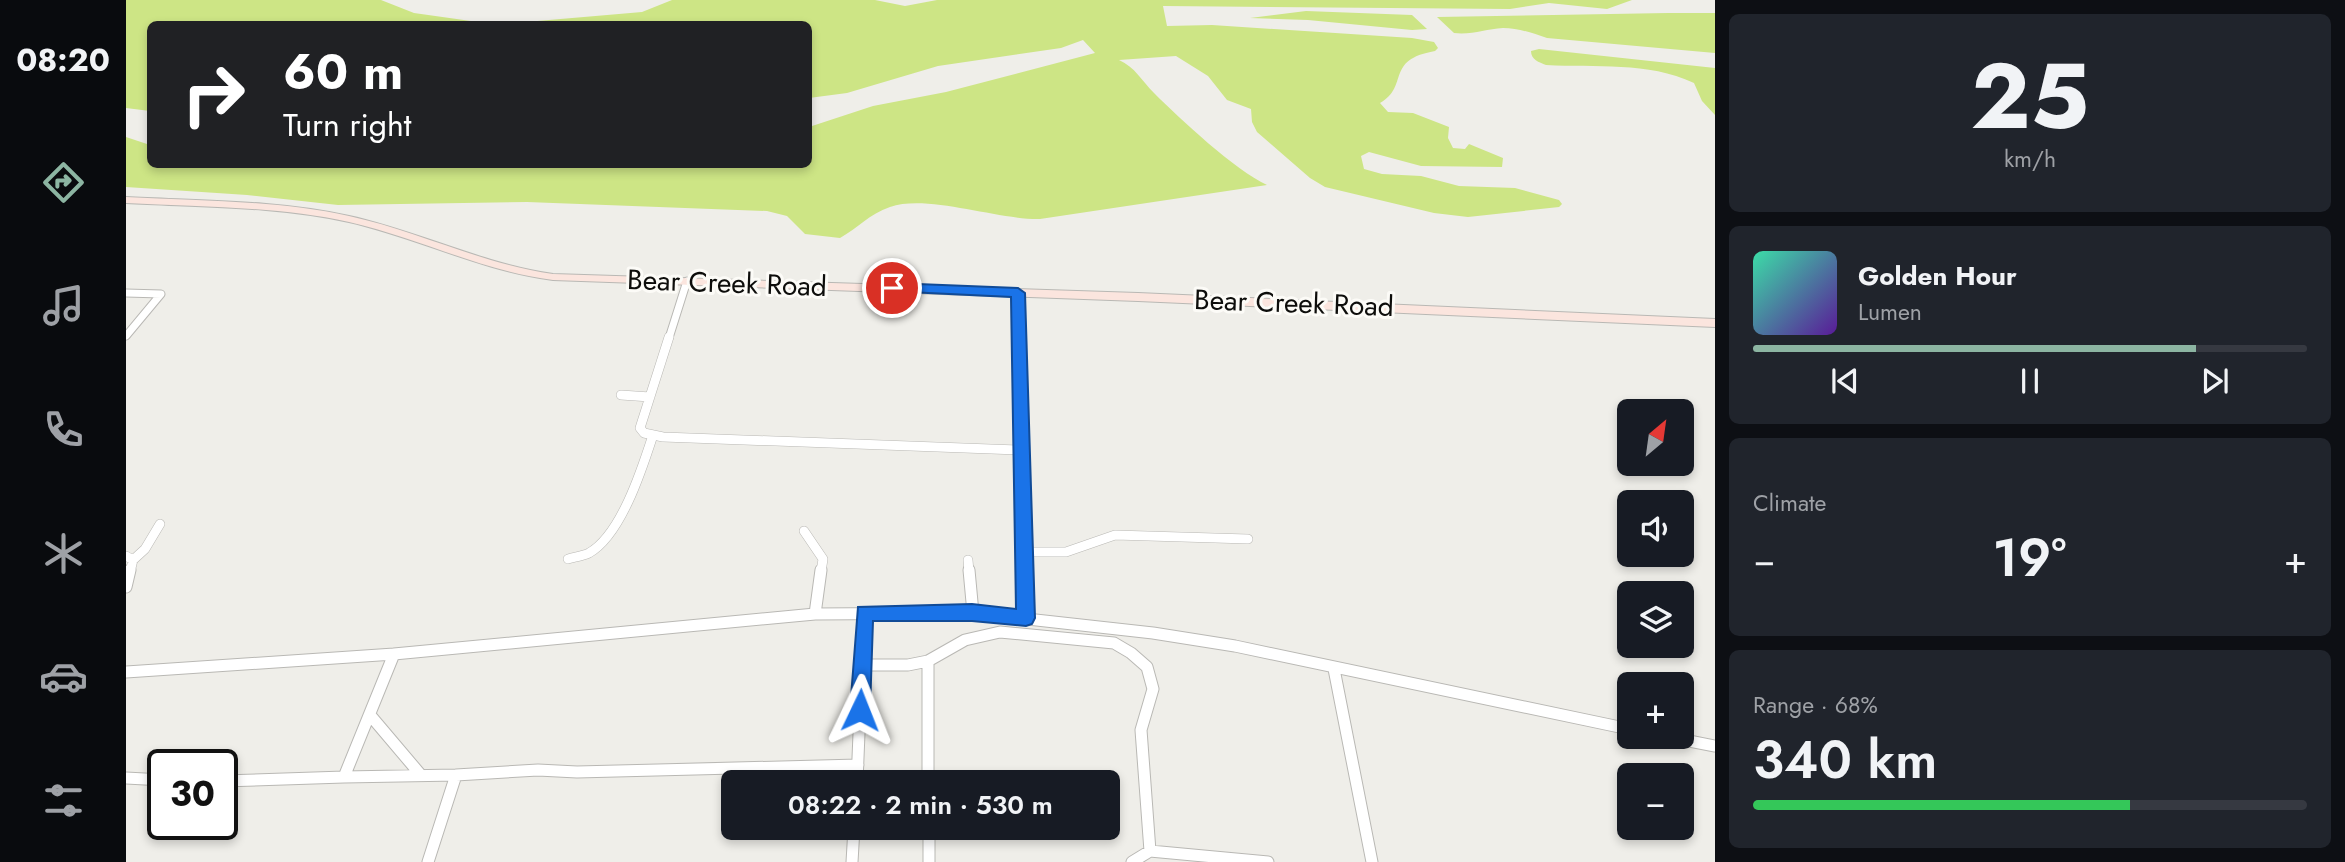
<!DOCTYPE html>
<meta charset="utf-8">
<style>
:root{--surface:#171b24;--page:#20242c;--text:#f1f3f6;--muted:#9ea1a6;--line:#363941;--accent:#8cb5a2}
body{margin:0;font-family:Jost,sans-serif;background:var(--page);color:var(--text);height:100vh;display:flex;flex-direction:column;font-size:26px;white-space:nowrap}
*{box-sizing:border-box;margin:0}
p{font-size:23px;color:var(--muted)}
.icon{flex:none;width:38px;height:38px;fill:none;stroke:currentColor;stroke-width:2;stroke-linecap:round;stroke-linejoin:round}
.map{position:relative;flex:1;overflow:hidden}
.sheet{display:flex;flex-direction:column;gap:14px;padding:14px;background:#0d0f14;width:630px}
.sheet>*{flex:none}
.guide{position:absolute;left:21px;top:21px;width:665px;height:147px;border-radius:10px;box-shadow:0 4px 10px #0003;background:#202124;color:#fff;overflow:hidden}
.needle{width:46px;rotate:29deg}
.buttons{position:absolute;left:1491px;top:399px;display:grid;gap:14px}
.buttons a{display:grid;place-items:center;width:77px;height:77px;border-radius:10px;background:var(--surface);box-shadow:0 4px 10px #0003;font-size:35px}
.speed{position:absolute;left:21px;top:749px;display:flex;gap:14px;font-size:35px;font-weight:700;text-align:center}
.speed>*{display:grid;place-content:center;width:91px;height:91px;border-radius:50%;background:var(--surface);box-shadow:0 4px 10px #0003;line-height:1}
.speed .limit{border:4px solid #111;border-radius:10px;background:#fff;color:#111}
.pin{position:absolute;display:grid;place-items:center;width:60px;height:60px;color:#fff;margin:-30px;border:4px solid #fff;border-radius:50%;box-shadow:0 2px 7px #0007}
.me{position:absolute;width:77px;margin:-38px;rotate:2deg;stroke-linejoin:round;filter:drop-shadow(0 0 5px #0008)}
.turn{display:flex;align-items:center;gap:24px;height:147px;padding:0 21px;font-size:32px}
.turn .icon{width:91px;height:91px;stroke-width:2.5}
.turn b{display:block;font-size:49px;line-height:60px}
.big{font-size:52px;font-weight:600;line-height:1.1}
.sheet .card{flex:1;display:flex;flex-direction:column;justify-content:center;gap:10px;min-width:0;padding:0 24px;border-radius:10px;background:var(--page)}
.sheet .dial{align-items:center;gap:0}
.dial b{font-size:91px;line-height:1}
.song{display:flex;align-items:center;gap:21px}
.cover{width:84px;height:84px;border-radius:10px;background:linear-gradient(135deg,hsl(160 70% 55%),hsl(270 70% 35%))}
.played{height:7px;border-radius:4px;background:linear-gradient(90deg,var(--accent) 80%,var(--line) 80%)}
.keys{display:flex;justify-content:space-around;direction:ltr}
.heat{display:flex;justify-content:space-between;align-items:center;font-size:38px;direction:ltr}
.charge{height:10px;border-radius:5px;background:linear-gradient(90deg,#34c759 68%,var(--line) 0)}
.trip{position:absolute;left:595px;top:770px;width:399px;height:70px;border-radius:10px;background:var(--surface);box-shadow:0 4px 10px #0003;font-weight:600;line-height:70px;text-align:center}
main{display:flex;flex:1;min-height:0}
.tabs{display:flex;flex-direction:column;width:126px;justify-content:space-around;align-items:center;background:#090b0e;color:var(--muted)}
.tabs .icon{width:49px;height:49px}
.tabs .current{color:var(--accent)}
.tabs b{font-size:32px;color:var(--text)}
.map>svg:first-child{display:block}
</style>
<main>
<nav class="tabs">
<b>08:20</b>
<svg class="icon current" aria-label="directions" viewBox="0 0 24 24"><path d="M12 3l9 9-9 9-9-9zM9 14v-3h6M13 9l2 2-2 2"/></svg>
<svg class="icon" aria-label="music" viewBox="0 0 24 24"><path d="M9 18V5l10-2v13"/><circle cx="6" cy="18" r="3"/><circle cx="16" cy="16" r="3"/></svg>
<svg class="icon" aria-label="phone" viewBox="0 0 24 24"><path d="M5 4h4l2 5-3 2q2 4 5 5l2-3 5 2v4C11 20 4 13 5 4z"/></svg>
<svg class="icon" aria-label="climate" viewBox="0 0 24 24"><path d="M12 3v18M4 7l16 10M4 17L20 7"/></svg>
<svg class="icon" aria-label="car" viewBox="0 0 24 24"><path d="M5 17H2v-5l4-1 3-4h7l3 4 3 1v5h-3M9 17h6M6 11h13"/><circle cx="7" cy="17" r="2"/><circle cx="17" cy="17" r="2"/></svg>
<svg class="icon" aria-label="filters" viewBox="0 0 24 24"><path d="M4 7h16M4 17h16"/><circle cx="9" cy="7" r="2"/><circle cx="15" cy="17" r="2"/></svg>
</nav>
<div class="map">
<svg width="1589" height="862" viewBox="0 0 1589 862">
<rect width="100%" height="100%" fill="#efeee9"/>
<path fill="#cde585" d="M 0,0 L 255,0 L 288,13 L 359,23 L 388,23 L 516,12 L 546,0 L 749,0 L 779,6 L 811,0 L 1506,0 L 1481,9 L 1423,3 L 1384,9 L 1037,6 L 1041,26 L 1086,25 L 1286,38 L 1308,42 L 1312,48 L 1309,51 C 1258,60 1284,86 1254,103 L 1262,112 L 1287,113 L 1323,127 L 1322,138 L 1327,148 L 1339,149 L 1343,144 L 1377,158 L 1376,167 L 1295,166 L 1243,152 L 1235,156 L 1238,169 L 1256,174 L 1295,176 L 1333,186 L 1389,188 L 1433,200 L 1436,204 L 1433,207 L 1342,217 L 1308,213 L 1199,187 L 1184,178 L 1131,132 L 1126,122 L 1125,109 L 1101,100 L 1082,76 L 1050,56 L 993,60 C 1009,67 1016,81 1028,93 C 1054,119 1109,170 1141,185 L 914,219 C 871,220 802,194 764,207 C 743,214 732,228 714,238 L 679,234 L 661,216 L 641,211 L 401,202 L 212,205 L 121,195 L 0,187 L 0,137 L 24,145 L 24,164 L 682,164 L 683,127 L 747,106 L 820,92 L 969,53 L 957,40 L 935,48 L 812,66 L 721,93 L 683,98 L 682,24 L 24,24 L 24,111 L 0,108 Z
M 1180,11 L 1286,15 L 1301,29 L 1286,30 L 1182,20 L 1124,18 Z
M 1542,13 L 1589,13 L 1589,53 L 1421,38 C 1406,33 1392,28 1377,28 C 1360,29 1346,35 1328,33 L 1311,17 Z
M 1413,49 L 1589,68 L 1589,115 L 1576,101 L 1568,83 C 1521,61 1470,68 1420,65 C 1413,62 1405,60 1405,51 Z"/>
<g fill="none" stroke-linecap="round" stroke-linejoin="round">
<g stroke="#b9b8b4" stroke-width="9">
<path id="street-far2" d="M 0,293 L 35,294 L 0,336
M 892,293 L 893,338
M 543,338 L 561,281"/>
</g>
<g stroke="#b9b8b4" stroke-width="10">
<path id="street-far1" d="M 543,337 L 514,428 L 518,433 L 537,437 L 895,450
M 893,337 L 899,572
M 495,395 L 524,397
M 678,531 L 697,559 L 695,572
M 897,552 L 940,552 L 989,535 L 1122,539
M 0,556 L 7,560 L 4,572
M 442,559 C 449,557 457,556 463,553 C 495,535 516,469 527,435
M 7,560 L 19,549 L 34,524
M 842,560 L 843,572"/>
</g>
<g stroke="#b9b8b4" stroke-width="13">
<path id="street" d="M 843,570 L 847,613
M 899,570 L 900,618
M 0,587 L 4,570
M 689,614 L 695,570
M 802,661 L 802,782
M 735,665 L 782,665 L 802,661 L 839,640 L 874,632 L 988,643 L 1005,653 L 1021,667 L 1027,689 L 1015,730 L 1024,851
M 1208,669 L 1246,862
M 0,672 L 268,654
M 244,715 L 294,774
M 1543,737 L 1589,746
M 330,775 L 412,770 L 451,772 L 732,765
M 218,777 L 330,775 L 302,862
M 0,778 L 37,780
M 96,781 L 218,777 L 268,654 L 689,614 L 847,613 L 1027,633 L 1109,646 L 1503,729
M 731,782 L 738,613
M 803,828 L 803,862
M 726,862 L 728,828
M 1006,862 L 1024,851 L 1142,862"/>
</g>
<g stroke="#b9b8b4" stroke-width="2">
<path id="secondary" d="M 0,197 C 74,201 150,200 223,216 C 292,231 356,264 427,274 L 1012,293 L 1589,319 L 1589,327 L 1012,301 L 427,280 C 353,270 293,238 223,222 C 150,206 74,207 0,203 Z"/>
</g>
<use href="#street-far2" stroke="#fff" stroke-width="7"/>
<use href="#street-far1" stroke="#fff" stroke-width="9"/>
<use href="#street" stroke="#fff" stroke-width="11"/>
<use href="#secondary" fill="#fbe5de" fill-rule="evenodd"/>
</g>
<path fill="#1a73e8" stroke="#114b97" stroke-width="2" d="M 766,283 L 892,288 L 899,293 L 909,618 L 906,624 L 900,626 L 846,621 L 747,621 L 744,710 L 741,717 L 734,720 L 727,717 L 724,710 L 732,607 L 846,604 L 890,609 L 885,297 L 761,291 L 759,288 Z"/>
<g text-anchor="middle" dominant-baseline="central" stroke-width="6" stroke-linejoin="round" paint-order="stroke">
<g font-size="28" fill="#0d0d0b" stroke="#fcfbf7">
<text transform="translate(601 283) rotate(2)">Bear Creek Road</text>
<text transform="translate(1168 303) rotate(2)">Bear Creek Road</text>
</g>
</g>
</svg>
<div class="buttons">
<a><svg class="needle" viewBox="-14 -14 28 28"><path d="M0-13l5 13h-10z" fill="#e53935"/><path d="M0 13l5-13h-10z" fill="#9ea1a6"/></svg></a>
<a><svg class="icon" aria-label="sound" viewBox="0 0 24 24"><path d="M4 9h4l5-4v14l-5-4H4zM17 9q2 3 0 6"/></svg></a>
<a><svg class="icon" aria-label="layers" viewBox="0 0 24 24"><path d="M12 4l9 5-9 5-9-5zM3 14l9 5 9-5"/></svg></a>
<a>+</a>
<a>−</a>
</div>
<div class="speed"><div class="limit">30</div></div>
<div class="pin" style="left:766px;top:288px;background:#d93025"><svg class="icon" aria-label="arrive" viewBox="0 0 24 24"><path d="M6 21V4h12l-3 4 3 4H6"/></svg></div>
<svg class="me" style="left:734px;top:710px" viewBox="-20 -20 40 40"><path d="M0-17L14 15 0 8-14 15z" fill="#1a73e8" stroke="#fff" stroke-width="4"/></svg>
<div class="trip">08:22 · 2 min · 530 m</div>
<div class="guide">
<div class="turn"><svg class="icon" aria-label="right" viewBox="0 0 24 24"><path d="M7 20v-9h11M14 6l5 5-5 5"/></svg><div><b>60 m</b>Turn right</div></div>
</div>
</div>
<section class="sheet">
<div class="card dial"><b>25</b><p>km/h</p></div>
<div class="card">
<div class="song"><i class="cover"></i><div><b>Golden Hour</b><p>Lumen</p></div></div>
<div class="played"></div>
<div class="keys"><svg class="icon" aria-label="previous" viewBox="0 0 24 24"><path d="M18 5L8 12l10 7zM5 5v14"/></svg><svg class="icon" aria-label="pause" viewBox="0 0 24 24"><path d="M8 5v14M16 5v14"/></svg><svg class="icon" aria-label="next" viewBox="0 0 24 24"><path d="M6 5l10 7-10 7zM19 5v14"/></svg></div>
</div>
<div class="card"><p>Climate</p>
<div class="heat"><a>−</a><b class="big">19°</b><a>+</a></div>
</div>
<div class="card"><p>Range · 68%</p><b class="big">340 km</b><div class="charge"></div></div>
</section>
</main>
